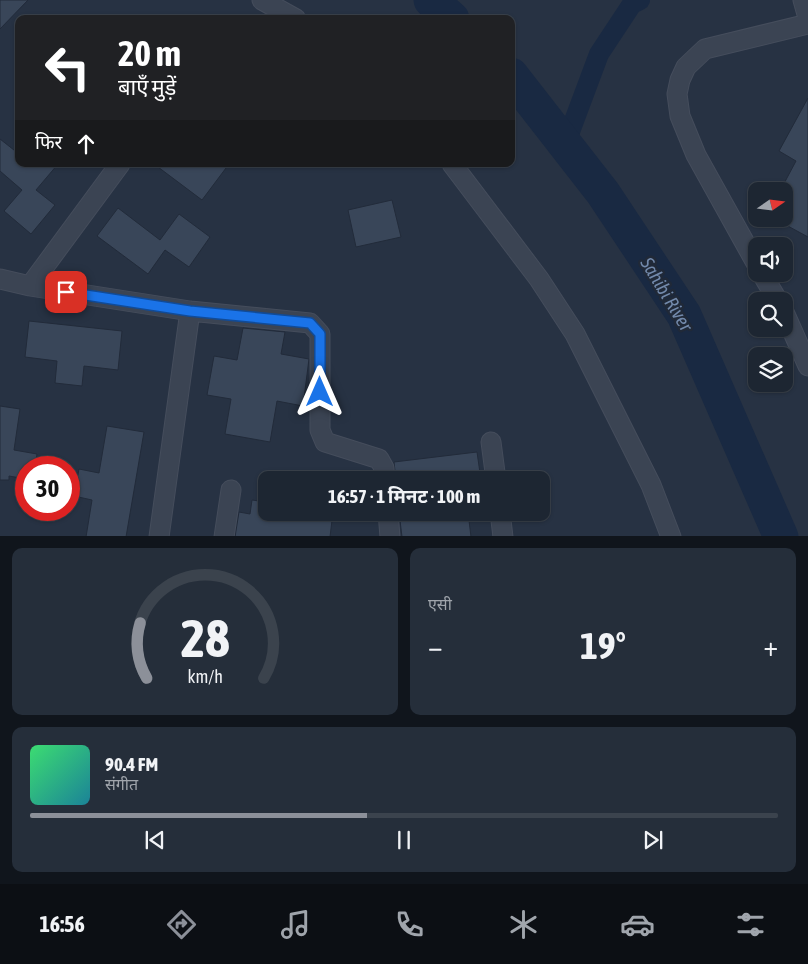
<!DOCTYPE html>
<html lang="hi">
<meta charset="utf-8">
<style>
:root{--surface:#1d2632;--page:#252e3a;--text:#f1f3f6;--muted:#a0a5ac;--line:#3b434d;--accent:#8c9099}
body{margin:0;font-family:"Asap Condensed","Noto Sans Devanagari",sans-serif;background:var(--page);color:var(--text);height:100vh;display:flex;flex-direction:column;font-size:19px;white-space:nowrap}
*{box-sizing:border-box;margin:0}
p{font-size:16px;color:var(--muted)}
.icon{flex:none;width:28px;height:28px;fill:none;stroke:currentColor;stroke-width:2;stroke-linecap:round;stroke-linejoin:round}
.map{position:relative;height:536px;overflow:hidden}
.drawer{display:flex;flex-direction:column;gap:12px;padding:12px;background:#10151c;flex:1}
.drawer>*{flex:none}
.banner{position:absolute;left:15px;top:15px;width:500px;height:152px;border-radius:10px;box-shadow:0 1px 4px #0004,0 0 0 1px var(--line);background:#202124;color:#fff;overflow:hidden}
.needle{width:32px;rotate:76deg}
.controls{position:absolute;left:748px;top:182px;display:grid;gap:10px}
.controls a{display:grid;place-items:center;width:45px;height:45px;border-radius:10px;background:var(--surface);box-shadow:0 1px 4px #0004,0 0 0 1px var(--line);font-size:25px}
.speed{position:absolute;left:15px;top:456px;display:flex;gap:10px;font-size:25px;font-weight:700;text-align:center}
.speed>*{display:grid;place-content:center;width:65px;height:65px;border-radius:50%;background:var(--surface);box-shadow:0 1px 4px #0004,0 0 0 1px var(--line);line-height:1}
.speed .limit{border:8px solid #d22;background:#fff;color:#111}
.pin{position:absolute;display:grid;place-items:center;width:42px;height:42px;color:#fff;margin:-21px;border-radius:10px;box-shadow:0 2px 8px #0006}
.me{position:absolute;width:55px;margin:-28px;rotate:0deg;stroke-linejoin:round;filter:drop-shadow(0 0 4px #0008)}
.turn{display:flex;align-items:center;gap:18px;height:105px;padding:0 20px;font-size:22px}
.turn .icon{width:65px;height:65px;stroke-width:2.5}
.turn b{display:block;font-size:35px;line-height:42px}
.then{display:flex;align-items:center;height:48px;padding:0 20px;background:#0003;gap:10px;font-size:19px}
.big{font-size:38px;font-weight:700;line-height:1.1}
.drawer .widget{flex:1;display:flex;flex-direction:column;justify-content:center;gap:8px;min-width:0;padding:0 18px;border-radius:10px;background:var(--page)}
.drawer .dial{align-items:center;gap:0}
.dial svg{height:130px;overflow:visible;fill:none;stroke:var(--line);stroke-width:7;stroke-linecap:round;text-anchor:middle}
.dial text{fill:var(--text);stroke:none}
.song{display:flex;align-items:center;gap:15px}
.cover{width:60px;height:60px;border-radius:8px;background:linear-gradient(135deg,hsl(140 70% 55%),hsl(190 70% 35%))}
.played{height:5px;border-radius:2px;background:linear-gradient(90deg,var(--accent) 45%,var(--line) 45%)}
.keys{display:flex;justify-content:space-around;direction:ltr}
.heat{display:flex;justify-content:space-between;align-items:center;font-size:28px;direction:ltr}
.drawer .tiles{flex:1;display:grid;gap:12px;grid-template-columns:1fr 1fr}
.widget:last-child{grid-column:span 2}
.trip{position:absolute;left:258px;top:471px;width:292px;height:50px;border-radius:10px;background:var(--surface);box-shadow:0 1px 4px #0004,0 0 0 1px var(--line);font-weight:700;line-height:50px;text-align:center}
.menu{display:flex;height:80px;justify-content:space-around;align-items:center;background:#0c0f14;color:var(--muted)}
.menu .icon{width:35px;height:35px}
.menu .on{color:var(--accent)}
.menu b{font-size:22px;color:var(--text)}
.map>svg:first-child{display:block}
</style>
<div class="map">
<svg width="808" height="537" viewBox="0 0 808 537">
<rect width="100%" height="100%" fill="#273243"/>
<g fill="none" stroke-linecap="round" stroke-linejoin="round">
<path stroke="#192942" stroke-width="20" d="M 565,145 L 599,54 L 632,4 L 640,0"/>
<path stroke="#192942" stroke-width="35" d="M 431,0 L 452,19
M 511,75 L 603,193 L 684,315 L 781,537"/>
</g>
<path fill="#394659" stroke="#222b3a" d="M 0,0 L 28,0 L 0,29 Z
M 808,98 L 808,237 L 775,219 L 784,219 L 784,191 L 780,191 L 796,161 L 779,151 Z
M 0,139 L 19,154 L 19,164 L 58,164 L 36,190 L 55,205 L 31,234 L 4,211 L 22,190 L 0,171 Z
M 154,164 L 229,164 L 202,200 Z
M 392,200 L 401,237 L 356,247 L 348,210 Z
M 118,208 L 160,240 L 179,214 L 210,237 L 189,267 L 165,250 L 148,274 L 97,236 Z
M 29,321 L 122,331 L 118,370 L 84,366 L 82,386 L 55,383 L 57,361 L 25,357 Z
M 243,328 L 285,332 L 281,354 L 309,359 L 303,406 L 277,401 L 270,442 L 225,434 L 231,399 L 207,395 L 214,356 L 237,360 Z
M 0,406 L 20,409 L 14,450 L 37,454 L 35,468 L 26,468 L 26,479 L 9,476 L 9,480 L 0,480 Z
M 107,426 L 144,432 L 126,537 L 86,537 L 92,500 L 74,496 L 79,469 L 99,473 Z
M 477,452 L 481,480 L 396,480 L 394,462 Z
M 252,500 L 266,502 L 266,512 L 333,512 L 330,537 L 235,537 L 239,512 L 250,514 Z
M 399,512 L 468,512 L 471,537 L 402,537 Z"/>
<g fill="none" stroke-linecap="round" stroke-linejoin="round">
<g stroke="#454d5c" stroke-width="21">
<path id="minor" d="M 262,0 L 296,19
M 803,0 L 808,18
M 452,164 L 539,279 L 575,334 L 651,485 L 671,537
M 756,263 L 696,155 L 680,116 L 677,94 L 680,80 L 686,67 L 705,49 L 808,24
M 762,274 L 778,301
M 0,279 L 30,286 L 190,311 L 310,323 L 320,334 L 320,430 L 325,442 L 379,459 L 384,468 L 385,480
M 30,286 L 120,164
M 784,312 L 808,366
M 491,442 L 496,480
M 388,512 L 390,537
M 500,512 L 503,537
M 159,537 L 190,311
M 224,537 L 231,490"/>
</g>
<use href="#minor" stroke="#3b4453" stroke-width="19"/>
</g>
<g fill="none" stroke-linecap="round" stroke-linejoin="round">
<g stroke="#114b97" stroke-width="12">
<path id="route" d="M 66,292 L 190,311 L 310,323 L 320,334 L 320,392"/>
</g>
<use href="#route" stroke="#1a73e8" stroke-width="9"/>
</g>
<g text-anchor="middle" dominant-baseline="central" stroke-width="5" stroke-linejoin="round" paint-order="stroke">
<g font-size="19" font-style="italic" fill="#7289ab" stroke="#202938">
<text transform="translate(667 294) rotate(59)">Sahibi River</text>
</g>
</g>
</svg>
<div class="controls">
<a><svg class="needle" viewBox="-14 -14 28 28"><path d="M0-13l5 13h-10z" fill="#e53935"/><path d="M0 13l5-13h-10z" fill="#a0a5ac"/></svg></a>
<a><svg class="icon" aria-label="sound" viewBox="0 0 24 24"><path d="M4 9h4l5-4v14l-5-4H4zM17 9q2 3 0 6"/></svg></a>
<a><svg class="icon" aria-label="search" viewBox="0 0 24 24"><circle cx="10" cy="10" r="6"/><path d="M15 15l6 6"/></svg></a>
<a><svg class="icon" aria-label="layers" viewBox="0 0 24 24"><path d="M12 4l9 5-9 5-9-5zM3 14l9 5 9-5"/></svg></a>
</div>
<div class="speed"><div class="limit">30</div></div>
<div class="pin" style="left:66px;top:292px;background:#d93025"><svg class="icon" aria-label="arrive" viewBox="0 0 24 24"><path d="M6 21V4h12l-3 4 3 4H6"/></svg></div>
<svg class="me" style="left:320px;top:392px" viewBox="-20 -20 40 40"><path d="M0-17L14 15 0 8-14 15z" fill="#1a73e8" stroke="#fff" stroke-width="4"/></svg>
<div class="trip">16:57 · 1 मिनट · 100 m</div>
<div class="banner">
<div class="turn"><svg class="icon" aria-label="left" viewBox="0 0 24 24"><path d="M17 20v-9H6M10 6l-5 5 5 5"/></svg><div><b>20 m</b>बाएँ मुड़ें</div></div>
<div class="then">फिर<svg class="icon" aria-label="ahead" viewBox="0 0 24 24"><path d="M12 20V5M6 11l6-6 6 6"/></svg></div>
</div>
</div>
<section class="drawer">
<div class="tiles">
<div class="widget dial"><svg viewBox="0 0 100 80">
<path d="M14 69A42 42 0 1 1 86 69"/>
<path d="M14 69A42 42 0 0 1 10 35" stroke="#8c9099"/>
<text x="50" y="56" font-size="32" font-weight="700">28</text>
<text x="50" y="72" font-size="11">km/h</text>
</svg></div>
<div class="widget"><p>एसी</p>
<div class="heat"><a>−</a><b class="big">19°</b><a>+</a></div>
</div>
<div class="widget">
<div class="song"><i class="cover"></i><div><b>90.4 FM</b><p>संगीत</p></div></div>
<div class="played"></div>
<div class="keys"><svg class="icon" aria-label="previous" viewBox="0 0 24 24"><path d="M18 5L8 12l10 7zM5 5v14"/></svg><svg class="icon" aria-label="pause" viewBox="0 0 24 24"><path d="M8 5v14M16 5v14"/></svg><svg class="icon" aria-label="next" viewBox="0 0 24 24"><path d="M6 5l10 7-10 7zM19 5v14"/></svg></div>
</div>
</div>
</section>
<nav class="menu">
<b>16:56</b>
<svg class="icon on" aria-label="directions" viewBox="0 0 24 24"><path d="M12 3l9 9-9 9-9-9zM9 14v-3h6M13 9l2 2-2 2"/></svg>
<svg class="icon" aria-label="music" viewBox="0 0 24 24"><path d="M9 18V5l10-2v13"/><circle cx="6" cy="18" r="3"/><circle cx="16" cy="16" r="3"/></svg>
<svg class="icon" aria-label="phone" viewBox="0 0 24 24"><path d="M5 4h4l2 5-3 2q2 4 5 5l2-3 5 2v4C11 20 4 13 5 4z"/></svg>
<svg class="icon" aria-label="climate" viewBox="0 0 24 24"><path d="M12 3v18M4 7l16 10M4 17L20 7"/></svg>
<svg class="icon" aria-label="car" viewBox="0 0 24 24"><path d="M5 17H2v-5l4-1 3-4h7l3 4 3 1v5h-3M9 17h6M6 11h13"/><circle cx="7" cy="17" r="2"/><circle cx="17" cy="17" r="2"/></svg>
<svg class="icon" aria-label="filters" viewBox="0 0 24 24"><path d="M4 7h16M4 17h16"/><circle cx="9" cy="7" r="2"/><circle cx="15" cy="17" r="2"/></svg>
</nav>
